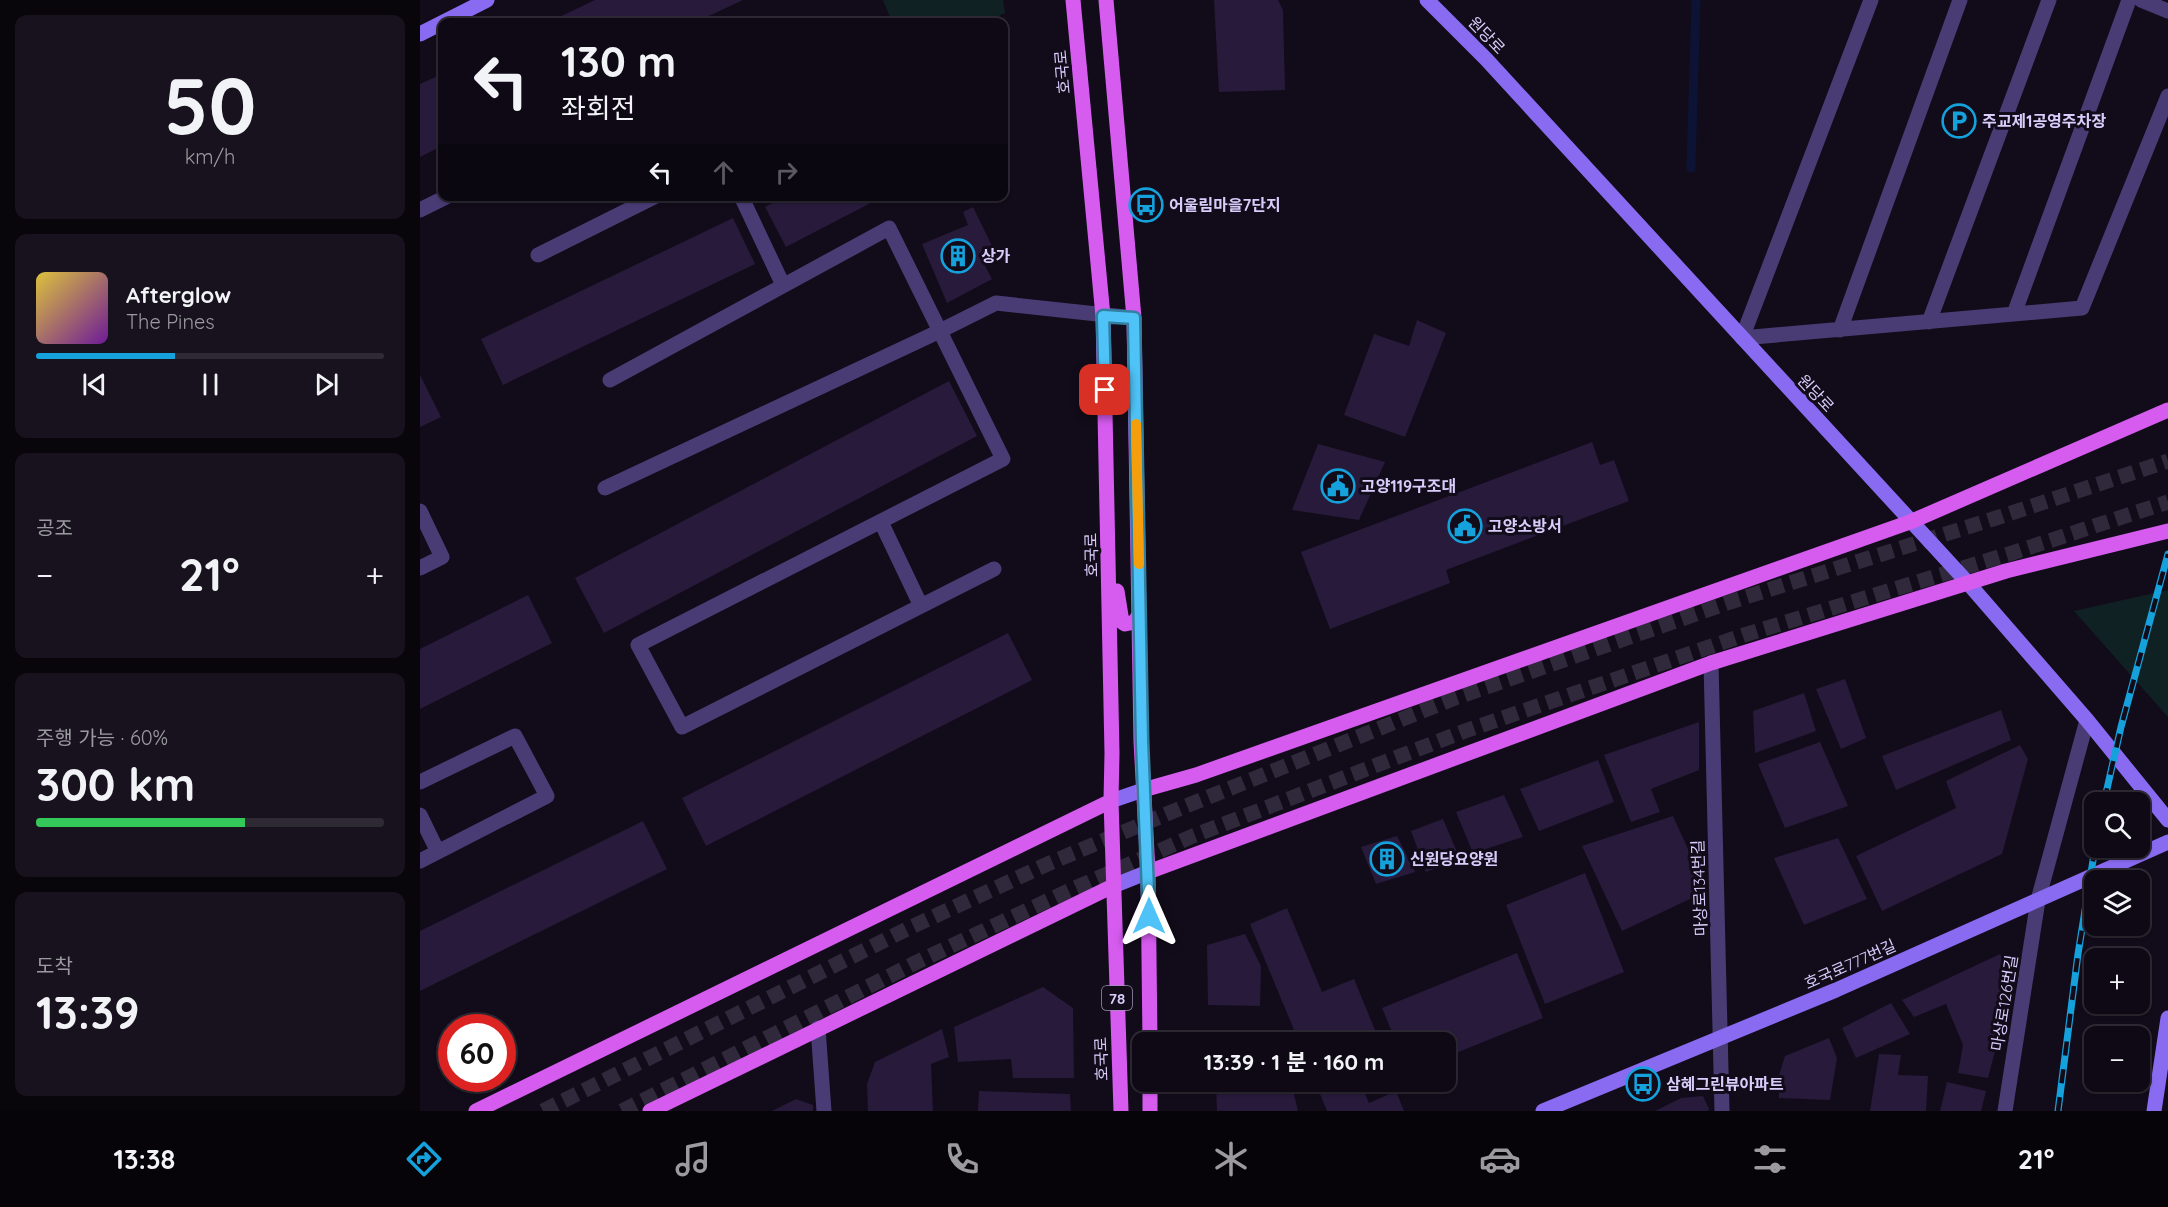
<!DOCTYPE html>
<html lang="ko">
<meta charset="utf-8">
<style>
:root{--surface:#0e0914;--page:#17121d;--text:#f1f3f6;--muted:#9b9aa0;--line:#2e2a34;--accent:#15a1dc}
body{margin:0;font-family:Quicksand,"Noto Sans KR",sans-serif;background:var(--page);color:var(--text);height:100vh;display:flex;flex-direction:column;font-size:22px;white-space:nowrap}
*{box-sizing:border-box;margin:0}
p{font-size:20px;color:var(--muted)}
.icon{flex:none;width:33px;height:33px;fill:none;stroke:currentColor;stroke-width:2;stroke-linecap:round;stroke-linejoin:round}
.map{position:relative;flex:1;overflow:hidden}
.drawer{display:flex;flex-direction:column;gap:15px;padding:15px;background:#08050b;width:420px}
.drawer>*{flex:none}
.banner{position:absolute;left:18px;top:18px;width:570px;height:183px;border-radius:12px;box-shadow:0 2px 4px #0004,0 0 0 2px var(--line);background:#0e0914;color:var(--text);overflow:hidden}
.fabs{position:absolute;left:1664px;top:792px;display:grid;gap:12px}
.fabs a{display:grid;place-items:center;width:66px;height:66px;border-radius:12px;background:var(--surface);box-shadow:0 2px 4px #0004,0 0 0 2px var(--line);font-size:30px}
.speed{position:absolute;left:18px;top:1014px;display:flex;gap:12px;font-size:30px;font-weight:700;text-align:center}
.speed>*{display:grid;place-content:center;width:78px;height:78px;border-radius:50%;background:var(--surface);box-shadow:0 2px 4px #0004,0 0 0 2px var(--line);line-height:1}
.speed .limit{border:9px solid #d22;background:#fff;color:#111}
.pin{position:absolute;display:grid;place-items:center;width:51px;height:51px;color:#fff;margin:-26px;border-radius:12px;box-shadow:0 3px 9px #0006}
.me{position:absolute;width:66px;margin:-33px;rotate:0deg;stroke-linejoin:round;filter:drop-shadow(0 0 4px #0008)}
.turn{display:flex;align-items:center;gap:21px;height:126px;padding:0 24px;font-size:27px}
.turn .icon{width:78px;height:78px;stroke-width:2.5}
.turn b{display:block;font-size:42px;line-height:51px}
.lanes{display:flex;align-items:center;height:57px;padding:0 24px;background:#0003;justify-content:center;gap:30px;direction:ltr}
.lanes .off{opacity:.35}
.big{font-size:45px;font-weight:700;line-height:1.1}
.drawer .card{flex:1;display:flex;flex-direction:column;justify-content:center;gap:9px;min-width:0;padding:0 21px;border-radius:12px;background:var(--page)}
.drawer .dial{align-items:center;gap:0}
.dial b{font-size:78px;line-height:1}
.song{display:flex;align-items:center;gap:18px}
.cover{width:72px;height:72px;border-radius:9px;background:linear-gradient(135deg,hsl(50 70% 55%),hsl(280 70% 35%))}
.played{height:6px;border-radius:3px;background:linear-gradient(90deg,var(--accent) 40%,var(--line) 40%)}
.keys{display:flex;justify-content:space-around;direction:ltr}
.heat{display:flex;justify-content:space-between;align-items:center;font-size:33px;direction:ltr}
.charge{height:9px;border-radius:4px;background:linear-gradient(90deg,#34c759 60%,var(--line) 0)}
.trip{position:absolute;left:712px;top:1032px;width:324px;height:60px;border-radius:12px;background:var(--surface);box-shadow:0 2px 4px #0004,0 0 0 2px var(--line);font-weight:700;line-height:60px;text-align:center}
.menu{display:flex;height:96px;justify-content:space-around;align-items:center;background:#060408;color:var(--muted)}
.menu .icon{width:42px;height:42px}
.menu .selected{color:var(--accent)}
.menu b{font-size:27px;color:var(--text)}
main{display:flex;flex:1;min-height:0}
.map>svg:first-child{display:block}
</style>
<main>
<section class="drawer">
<div class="card dial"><b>50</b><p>km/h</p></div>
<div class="card">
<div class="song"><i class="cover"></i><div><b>Afterglow</b><p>The Pines</p></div></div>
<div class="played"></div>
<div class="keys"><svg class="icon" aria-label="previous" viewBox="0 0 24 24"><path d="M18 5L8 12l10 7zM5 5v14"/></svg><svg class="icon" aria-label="pause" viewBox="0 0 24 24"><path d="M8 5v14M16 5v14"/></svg><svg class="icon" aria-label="next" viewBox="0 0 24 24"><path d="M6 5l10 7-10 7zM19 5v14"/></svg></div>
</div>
<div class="card"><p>공조</p>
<div class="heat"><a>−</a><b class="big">21°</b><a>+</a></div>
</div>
<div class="card"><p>주행 가능 · 60%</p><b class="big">300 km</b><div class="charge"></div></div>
<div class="card"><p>도착</p><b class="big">13:39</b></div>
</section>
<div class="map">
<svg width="1748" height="1111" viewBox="0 0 1748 1111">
<rect width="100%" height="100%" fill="#120c1a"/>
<path fill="#102124" d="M 463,0 L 583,0 L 585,13 L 565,22 L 472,22 Z
M 1748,590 L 1748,717 L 1654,611 Z"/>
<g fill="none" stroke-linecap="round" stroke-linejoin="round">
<path stroke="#0c1334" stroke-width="9" d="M 1271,168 L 1276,0"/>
</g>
<path fill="#271a3a" d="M 175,0 L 323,0 L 276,22 L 129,22 Z
M 794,0 L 858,0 L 863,10 L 865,90 L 799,92 Z
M 22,74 L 22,146 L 0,157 L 0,84 Z
M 366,196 L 464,196 L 366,247 L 345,207 Z
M 553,207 L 575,252 L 562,260 L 572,279 L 527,303 L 502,244 L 548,225 L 543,212 Z
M 313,218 L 335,264 L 83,385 L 61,339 Z
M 997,320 L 1026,333 L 985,437 L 924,415 L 954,334 L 989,346 Z
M 0,375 L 21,417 L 0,427 Z
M 529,381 L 557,436 L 184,633 L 155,578 Z
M 1172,442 L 1180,465 L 1194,460 L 1209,501 L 1026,570 L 1030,583 L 910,629 L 881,552 Z
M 898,444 L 965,462 L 939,520 L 872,510 Z
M 108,595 L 132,643 L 0,709 L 0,649 Z
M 588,633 L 612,680 L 286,846 L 262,798 Z
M 1425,679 L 1446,738 L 1421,749 L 1396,689 Z
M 1384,693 L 1396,731 L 1335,753 L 1333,711 Z
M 1581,710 L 1591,740 L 1476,790 L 1462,756 Z
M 1279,722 L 1279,770 L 1231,789 L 1240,812 L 1211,822 L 1184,755 Z
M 1400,742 L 1428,806 L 1365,828 L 1338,764 Z
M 1600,745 L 1608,759 L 1582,854 L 1462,911 L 1436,856 L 1536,808 L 1526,781 Z
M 1178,760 L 1194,802 L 1119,831 L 1100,789 Z
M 1084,795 L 1103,837 L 1053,853 L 1036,812 Z
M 1253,816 L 1287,891 L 1202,931 L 1162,846 Z
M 1023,819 L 1040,859 L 1006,872 L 991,831 Z
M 223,821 L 247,869 L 0,991 L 0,931 Z
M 977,836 L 995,872 L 956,884 L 941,847 Z
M 1418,838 L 1447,899 L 1384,925 L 1354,858 Z
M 1165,873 L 1204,972 L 1125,1004 L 1086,905 Z
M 867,908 L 902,992 L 934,979 L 960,1042 L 879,1042 L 830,924 Z
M 825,934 L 841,966 L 840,1006 L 788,1005 L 787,945 Z
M 1097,953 L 1123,1018 L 1026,1057 L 1026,1042 L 976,1042 L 962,1008 Z
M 1580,954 L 1595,975 L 1568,1078 L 1538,1073 L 1543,1045 L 1526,1004 L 1494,1017 L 1482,1000 Z
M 623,987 L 653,1008 L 654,1078 L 593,1078 L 591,1059 L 538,1062 L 534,1027 Z
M 1471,1003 L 1490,1034 L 1436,1058 L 1422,1028 Z
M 522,1029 L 529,1057 L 511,1064 L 513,1111 L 448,1111 L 447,1084 L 455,1062 Z
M 1409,1038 L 1417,1058 L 1410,1100 L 1359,1098 L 1359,1075 L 1365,1056 Z
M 1459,1054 L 1481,1055 L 1478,1075 L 1508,1076 L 1506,1111 L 1450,1111 Z
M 796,1082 L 871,1082 L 878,1111 L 797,1111 Z
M 895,1082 L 940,1082 L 949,1103 L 976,1091 L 984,1111 L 907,1111 Z
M 1527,1082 L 1566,1091 L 1561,1111 L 1520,1111 Z
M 559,1091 L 650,1094 L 651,1111 L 558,1111 Z
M 1283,1096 L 1289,1109 L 1288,1111 L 1235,1111 L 1261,1098 Z
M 376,1099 L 393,1105 L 393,1111 L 352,1111 Z"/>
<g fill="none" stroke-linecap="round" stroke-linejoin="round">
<path stroke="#30293c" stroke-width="15" stroke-dasharray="15 8" stroke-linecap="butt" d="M 123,1111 L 489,928 L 632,862 L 761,808 L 1035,698 L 1310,602 L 1573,519 L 1748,461
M 202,1111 L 497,962 L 644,893 L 773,836 L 1045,731 L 1324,635 L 1592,553 L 1748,502"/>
<path stroke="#493c75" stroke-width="15" d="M 1451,0 L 1322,338 L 1662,308 L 1748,96
M 1721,0 L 1748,11
M 321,196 L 363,285
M 0,210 L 28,196
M 118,255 L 236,196
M 1594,314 L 1709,0
M 1509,322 L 1629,0
M 1420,330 L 1540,0
M 190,380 L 469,228 L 583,459 L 218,645 L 262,727 L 574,569
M 185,488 L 520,331 L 576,303 L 714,318
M 0,511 L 22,557 L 0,568
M 461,522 L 501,606
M 0,782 L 95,736 L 127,796 L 0,861
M 0,815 L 18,852"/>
<path stroke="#493c75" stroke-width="15" d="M 1291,663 L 1302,1111
M 398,1028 L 404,1111
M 1585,1111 L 1618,900 L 1667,720"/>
<path stroke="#896bf1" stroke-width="15" d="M 1007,0 L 1066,59 L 1548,583 L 1667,720 L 1748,820
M 0,34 L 67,0
M 691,801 L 723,790
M 693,886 L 728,872
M 1123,1111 L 1416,990 L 1748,842
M 1734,1111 L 1748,1018"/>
<path stroke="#d65cf0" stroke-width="15" d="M 653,0 L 683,316 L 692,753 L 691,801 L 701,1111
M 686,0 L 714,318 L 721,741 L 728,872 L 730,1042
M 697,591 L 702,622 L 705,624 L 715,622 L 719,614
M 723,790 L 776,775 L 1490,522 L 1748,410
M 728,872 L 1291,663 L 1586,571 L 1748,531
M 730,1082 L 730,1111
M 56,1111 L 691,801
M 230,1111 L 693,886"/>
<g stroke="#15a1dc" stroke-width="7">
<path id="rail" d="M 1684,802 L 1701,727 L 1748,554
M 1638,1111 L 1658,954 L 1675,848"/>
</g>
<use href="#rail" stroke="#120c1a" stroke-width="4.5" stroke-dasharray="14" stroke-linecap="butt"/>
</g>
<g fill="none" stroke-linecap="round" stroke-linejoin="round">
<g stroke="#337fa1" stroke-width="15">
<path id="route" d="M 685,390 L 683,316 L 714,318 L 722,741 L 729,916"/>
</g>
<use href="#route" stroke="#4fc3f7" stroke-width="10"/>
<path stroke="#f59e0b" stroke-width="10" d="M 716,424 L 719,564"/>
</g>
<defs>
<g id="parking-ring" transform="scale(1.725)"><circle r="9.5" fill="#120c1a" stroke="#15a1dc" stroke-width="1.5"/><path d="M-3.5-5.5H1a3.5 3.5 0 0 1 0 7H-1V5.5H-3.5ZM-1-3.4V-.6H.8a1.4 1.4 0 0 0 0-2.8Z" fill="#15a1dc"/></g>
<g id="bus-ring" transform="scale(1.725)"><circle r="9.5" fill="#120c1a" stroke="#15a1dc" stroke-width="1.5"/><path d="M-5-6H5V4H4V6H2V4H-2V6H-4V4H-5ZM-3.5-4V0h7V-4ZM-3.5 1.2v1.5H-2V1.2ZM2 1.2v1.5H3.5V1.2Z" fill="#15a1dc"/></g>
<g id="building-ring" transform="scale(1.725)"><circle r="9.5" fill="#120c1a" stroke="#15a1dc" stroke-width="1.5"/><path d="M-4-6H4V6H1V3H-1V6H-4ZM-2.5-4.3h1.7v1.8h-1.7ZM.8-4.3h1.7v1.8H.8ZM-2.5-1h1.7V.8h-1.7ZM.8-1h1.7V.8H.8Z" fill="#15a1dc"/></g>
<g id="civic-ring" transform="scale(1.725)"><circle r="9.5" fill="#120c1a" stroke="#15a1dc" stroke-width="1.5"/><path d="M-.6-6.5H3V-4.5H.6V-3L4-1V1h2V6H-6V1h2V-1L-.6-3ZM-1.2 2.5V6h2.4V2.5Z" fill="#15a1dc"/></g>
</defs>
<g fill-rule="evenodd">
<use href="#parking-ring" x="1539" y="121"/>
<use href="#bus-ring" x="726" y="205"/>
<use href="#building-ring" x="538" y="256"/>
<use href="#civic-ring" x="918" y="486"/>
<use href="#civic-ring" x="1045" y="526"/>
<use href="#building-ring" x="967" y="859"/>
<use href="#bus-ring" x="1223" y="1084"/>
</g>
<g text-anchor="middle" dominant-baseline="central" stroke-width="6" stroke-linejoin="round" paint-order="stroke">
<rect fill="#120c1a" stroke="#9d92b7" stroke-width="1.5" x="682" y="986" width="30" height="24" rx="4.5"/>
<g font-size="15" font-weight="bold" fill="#d9cbfa">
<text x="697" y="998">78</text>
</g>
<g font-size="16" fill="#d9cbfa" stroke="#120c1a">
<text transform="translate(1067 35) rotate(46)">원당로</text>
<text transform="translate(642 72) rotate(-95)">호국로</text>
<text transform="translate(1396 393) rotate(47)">원당로</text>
<text transform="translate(671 555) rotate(-91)">호국로</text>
<text transform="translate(1279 888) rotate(-92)">마상로134번길</text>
<text transform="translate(1430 964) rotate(-24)">호국로777번길</text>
<text transform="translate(1584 1003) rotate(-81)">마상로126번길</text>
<text transform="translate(681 1059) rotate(-92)">호국로</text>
</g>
<g font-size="16" font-weight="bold" fill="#d9cbfa" stroke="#120c1a" text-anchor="start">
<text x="1562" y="121">주교제1공영주차장</text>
<text x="749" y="205">어울림마을7단지</text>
<text x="561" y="256">상가</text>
<text x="941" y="486">고양119구조대</text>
<text x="1068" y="526">고양소방서</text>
<text x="990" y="859">신원당요양원</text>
<text x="1246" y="1084">삼혜그린뷰아파트</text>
</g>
</g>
</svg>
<div class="fabs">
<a><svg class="icon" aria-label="search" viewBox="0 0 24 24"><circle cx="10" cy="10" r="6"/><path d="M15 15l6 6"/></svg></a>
<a><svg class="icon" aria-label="layers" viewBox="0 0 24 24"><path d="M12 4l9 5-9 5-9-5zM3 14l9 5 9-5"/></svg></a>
<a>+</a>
<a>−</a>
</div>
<div class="speed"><div class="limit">60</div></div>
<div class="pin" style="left:685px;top:390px;background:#d93025"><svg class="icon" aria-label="arrive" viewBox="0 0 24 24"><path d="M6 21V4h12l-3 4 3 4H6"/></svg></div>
<svg class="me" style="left:729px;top:916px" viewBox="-20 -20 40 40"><path d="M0-17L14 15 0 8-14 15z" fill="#4fc3f7" stroke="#fff" stroke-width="4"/></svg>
<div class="trip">13:39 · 1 분 · 160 m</div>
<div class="banner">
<div class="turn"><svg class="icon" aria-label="left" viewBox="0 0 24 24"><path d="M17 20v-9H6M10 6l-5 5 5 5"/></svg><div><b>130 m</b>좌회전</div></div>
<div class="lanes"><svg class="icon" aria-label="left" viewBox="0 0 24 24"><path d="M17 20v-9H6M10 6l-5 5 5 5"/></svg><svg class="icon off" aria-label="ahead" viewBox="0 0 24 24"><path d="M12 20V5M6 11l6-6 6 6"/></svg><svg class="icon off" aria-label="right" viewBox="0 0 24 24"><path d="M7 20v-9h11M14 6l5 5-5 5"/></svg></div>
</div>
</div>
</main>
<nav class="menu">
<b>13:38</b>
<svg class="icon selected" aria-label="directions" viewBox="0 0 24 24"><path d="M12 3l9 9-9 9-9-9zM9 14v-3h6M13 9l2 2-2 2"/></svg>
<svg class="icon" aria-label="music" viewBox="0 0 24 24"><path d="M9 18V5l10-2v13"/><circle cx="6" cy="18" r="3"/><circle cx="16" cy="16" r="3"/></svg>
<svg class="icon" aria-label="phone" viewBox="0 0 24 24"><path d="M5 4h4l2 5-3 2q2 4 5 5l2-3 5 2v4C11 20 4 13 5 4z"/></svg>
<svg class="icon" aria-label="climate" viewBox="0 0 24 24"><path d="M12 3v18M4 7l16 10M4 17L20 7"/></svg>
<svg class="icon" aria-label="car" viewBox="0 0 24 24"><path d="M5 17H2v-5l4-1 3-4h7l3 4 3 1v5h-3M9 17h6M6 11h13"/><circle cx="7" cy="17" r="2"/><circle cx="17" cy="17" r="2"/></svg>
<svg class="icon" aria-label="filters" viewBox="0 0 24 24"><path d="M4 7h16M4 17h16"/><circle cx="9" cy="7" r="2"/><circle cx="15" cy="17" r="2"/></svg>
<b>21°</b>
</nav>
